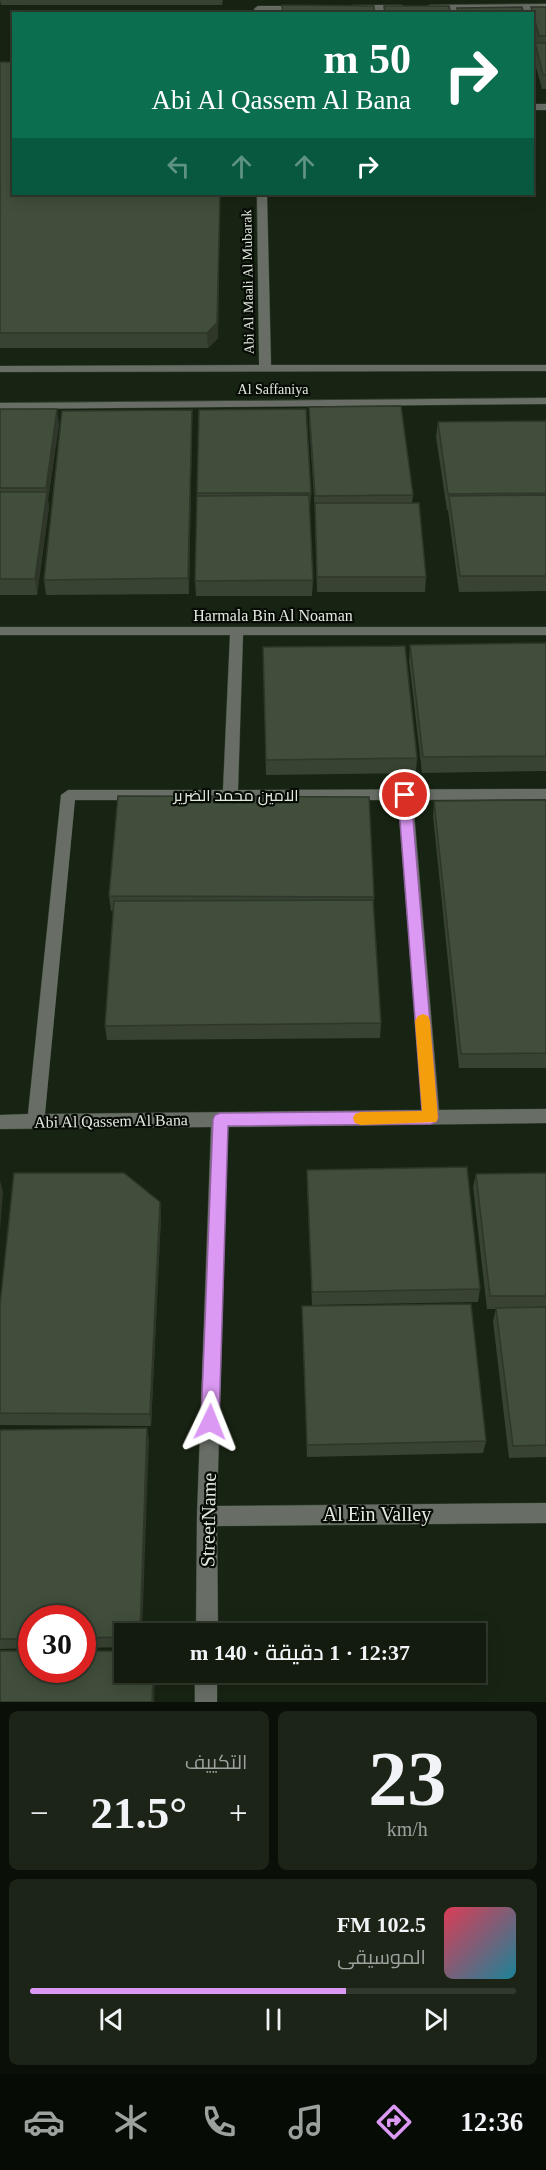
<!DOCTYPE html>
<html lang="ar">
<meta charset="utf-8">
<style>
:root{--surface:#121b0e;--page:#1b2417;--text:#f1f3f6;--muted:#9ca19e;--line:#31392e;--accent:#dc99f4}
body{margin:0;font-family:"Times New Roman",Cairo,serif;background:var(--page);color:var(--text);direction:rtl;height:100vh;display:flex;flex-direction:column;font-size:22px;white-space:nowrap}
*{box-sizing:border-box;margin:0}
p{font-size:20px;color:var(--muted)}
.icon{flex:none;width:33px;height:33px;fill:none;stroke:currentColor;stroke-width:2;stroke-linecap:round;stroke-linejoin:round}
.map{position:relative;height:1702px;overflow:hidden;direction:ltr}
.panel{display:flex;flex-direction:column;gap:9px;padding:9px;background:#0a0f08;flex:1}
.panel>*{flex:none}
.guide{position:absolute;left:12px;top:12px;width:522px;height:183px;border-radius:0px;box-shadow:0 3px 15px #0003,0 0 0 2px var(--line);direction:rtl;background:#0b6e4f;color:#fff;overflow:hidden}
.speed{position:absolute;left:18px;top:1605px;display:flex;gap:12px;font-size:30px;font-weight:700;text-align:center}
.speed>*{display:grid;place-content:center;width:78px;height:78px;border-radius:50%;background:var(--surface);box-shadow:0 3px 15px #0003,0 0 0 2px var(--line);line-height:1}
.speed .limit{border:9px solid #d22;background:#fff;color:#111}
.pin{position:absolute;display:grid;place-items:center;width:51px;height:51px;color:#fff;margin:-26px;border:3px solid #fff;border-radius:50%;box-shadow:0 2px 6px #0007}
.me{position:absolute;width:66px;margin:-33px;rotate:2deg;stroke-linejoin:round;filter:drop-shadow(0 0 4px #0008)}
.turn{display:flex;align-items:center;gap:21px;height:126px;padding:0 24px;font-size:27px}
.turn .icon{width:78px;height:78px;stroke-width:2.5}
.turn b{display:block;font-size:42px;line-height:51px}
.lanes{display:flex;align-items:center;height:57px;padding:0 24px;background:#0003;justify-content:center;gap:30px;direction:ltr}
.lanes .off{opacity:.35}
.big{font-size:45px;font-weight:600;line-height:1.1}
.panel .tile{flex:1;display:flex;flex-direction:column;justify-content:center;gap:9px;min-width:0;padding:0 21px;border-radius:9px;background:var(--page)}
.panel .dial{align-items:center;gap:0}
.dial b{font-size:78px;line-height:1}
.song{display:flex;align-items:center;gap:18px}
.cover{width:72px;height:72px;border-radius:9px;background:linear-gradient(135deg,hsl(350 70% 55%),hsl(190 70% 35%))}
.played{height:6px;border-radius:3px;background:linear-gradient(90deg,var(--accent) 65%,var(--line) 65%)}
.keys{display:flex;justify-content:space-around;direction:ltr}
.heat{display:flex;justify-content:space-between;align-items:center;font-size:33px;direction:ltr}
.panel .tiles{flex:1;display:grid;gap:9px;grid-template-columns:1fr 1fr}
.tile:last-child{grid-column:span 2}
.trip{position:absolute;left:114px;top:1623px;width:372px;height:60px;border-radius:0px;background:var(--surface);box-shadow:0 3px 15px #0003,0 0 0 2px var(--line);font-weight:600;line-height:60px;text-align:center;direction:rtl}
.dock{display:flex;height:96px;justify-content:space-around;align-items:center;background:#070b06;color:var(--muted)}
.dock .icon{width:42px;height:42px}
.dock .selected{color:var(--accent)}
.dock b{font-size:27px;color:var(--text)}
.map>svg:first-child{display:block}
</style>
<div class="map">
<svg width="546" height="1702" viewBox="0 0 546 1702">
<rect width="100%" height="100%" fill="#182413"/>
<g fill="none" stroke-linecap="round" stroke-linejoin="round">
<g stroke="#344030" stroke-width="1">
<path id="minor" d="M 546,4 L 546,10 L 429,11 L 425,8 L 429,5 Z
M 354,5 L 402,5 L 406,8 L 402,11 L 351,10 L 351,6 Z
M 258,6 L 303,6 L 307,9 L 303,12 L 255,11 L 254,9 Z
M 532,104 L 546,104 L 546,110 L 532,110 Z
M 257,194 L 267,194 L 271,365 L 546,365 L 546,371 L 0,372 L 0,366 L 259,365 Z
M 546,398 L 546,404 L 0,409 L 0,403 Z
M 0,627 L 546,627 L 546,635 L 243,635 L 238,790 L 546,789 L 546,799 L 413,800 L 439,1110 L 546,1109 L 546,1123 L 228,1127 L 217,1506 L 546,1503 L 546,1523 L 217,1526 L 218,1634 L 196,1634 L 197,1516 L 211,1127 L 0,1129 L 0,1115 L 28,1114 L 61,795 L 68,790 L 223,790 L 230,635 L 0,635 ZM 75,800 L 398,800 L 422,1110 L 45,1114 Z
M 195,1672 L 217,1672 L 217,1702 L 195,1702 Z"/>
</g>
<use href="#minor" fill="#686e65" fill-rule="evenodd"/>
</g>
<path fill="#384333" d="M 0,0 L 223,0 L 222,5 L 1,5 Z
M 531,7 L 546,7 L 546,89 L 542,89 L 533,56 L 535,43 L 532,31 L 532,14 L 531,14 Z
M 0,62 L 14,194 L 220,194 L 218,338 L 208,348 L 0,348 Z
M 309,407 L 413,495 L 412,503 L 426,577 L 425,592 L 317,592 L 315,512 L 309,422 Z
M 0,409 L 59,424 L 48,500 L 49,507 L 37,595 L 0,595 Z
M 192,410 L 192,425 L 189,594 L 46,595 L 44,580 Z
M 199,410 L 311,493 L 310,508 L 309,508 L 313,580 L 312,596 L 196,596 L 195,581 Z
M 546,421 L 546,591 L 459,592 L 448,510 L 447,510 L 436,437 L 438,422 Z
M 546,643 L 546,771 L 422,773 L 409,661 L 410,645 Z
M 263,647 L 417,758 L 416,773 L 266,775 Z
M 546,800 L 546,1068 L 459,1068 L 433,816 L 434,801 Z
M 109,896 L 374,897 L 374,909 L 381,1023 L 380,1038 L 107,1040 L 105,1026 L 113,911 L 111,911 Z
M 307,1170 L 480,1289 L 478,1302 L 312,1305 L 307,1184 Z
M 546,1173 L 546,1457 L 509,1458 L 493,1321 L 496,1309 L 487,1309 L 473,1187 L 476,1174 Z
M 160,1202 L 161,1216 L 151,1426 L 0,1425 L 0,1305 Z
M 302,1306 L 486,1441 L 483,1453 L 307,1457 Z
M 0,1430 L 149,1440 L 124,1634 L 124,1647 L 82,1648 L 82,1618 L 32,1618 L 32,1648 L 0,1649 Z"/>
<path fill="#2e3729" d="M 220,194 L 218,338 L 208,348 L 207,333 Z
M 57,409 L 59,424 L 48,500 L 49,507 L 37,595 L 35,579 L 47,495 L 46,488 Z
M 192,410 L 192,425 L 189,594 L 188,578 Z
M 0,1180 L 3,1192 L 0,1230 Z
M 160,1202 L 161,1216 L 151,1426 L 150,1414 Z
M 147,1428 L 149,1440 L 142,1634 L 140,1634 Z
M 153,1672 L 155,1672 L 154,1702 L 152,1702 Z"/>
<path fill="#414e3b" stroke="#2e3729" stroke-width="1.5" d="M 282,5 L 374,6 L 374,14 L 283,14 Z
M 384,6 L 449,6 L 451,14 L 385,14 Z
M 522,7 L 524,14 L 458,14 L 457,8 Z
M 531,7 L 546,7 L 546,36 L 539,36 Z
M 535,43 L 546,43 L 546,75 L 543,75 Z
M 0,62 L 14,62 L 14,194 L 220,194 L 217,323 L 207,333 L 0,333 Z
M 401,406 L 413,495 L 315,496 L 309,407 Z
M 0,409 L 57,409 L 46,488 L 0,488 Z
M 306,409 L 311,493 L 197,493 L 199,410 Z
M 192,410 L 188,578 L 44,580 L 62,411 Z
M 546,421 L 546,493 L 448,494 L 438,422 Z
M 0,492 L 47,492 L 35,579 L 0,579 Z
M 309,495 L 313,580 L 195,581 L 197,496 Z
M 546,495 L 546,576 L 460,576 L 449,496 Z
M 315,503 L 419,503 L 426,577 L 317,577 Z
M 546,643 L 546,756 L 423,757 L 410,645 Z
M 405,646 L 417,758 L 266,760 L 263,647 Z
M 118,796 L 369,797 L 374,897 L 109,896 Z
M 546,800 L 546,1053 L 461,1054 L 434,801 Z
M 373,900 L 381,1023 L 105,1026 L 114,901 Z
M 467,1167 L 480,1289 L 312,1292 L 307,1170 Z
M 14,1173 L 124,1173 L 160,1202 L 150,1414 L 0,1413 L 0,1305 Z
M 546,1173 L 546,1296 L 490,1296 L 476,1174 Z
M 471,1304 L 486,1441 L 307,1445 L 302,1306 Z
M 546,1307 L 546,1445 L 513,1446 L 496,1308 Z
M 147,1428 L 140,1634 L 124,1634 L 124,1637 L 82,1638 L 82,1618 L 32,1618 L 32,1639 L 0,1639 L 0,1430 Z
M 0,1651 L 32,1651 L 32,1670 L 82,1670 L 82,1651 L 124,1651 L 124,1672 L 153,1672 L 152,1702 L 0,1702 Z"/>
<path fill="#dc99f4" stroke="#8f639f" stroke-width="1.5" d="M 405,790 L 411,795 L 438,1118 L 436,1122 L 431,1124 L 228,1126 L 219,1422 L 217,1429 L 210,1431 L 204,1429 L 201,1422 L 213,1119 L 215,1115 L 220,1113 L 422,1111 L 398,795 Z"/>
<path fill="#f59e0b" d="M 423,1014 L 428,1016 L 430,1021 L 438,1118 L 436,1122 L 361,1125 L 355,1123 L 353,1118 L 355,1114 L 361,1112 L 422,1111 L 415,1021 L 418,1016 Z"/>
<g text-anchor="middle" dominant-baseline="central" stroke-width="4.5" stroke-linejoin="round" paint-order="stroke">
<g font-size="14" fill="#e3ebe0" stroke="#070c05">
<text transform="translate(248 282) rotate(-91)">Abi Al Maali Al Mubarak</text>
<text x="273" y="389">Al Saffaniya</text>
</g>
<g font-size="16" fill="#e3ebe0" stroke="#070c05">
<text x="273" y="615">Harmala Bin Al Noaman</text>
<text x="236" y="795">الامين محمد الضرير</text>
<text transform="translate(111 1121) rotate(-1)">Abi Al Qassem Al Bana</text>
</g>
<g font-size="20" fill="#e3ebe0" stroke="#070c05">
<text x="377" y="1514">Al Ein Valley</text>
<text transform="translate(208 1520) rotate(-89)">StreetName</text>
</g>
</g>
</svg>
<div class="speed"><div class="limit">30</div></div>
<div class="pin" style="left:405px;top:795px;background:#d93025"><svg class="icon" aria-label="arrive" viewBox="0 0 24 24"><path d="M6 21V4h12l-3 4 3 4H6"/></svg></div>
<svg class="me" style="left:210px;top:1422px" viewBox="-20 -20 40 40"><path d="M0-17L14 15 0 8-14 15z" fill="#dc99f4" stroke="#fff" stroke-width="4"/></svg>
<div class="trip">12:37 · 1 دقيقة · 140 m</div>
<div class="guide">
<div class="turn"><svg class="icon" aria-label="right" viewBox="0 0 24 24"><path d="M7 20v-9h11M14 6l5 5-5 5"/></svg><div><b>50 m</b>Abi Al Qassem Al Bana</div></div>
<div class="lanes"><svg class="icon off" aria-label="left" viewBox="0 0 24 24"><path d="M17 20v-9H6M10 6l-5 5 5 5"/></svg><svg class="icon off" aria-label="ahead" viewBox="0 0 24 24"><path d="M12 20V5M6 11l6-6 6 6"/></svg><svg class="icon off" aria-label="ahead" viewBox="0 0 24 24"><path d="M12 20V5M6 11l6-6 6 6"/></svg><svg class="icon" aria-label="right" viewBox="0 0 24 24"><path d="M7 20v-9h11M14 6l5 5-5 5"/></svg></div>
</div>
</div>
<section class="panel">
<div class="tiles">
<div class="tile dial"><b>23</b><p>km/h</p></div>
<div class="tile"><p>التكييف</p>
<div class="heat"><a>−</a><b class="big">21.5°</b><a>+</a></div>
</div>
<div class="tile">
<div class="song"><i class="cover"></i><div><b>102.5 FM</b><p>الموسيقى</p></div></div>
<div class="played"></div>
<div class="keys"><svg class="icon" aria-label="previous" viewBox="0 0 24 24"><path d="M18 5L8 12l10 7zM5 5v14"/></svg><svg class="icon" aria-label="pause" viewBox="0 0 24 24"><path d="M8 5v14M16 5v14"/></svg><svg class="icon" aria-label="next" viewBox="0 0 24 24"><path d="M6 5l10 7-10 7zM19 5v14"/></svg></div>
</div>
</div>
</section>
<nav class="dock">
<b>12:36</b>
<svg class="icon selected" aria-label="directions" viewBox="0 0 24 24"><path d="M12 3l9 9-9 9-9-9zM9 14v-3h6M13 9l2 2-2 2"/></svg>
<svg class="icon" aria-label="music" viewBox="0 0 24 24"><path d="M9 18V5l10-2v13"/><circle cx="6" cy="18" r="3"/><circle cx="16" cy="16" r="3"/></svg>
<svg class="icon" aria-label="phone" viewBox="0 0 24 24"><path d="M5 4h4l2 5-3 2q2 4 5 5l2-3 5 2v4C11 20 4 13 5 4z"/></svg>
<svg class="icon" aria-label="climate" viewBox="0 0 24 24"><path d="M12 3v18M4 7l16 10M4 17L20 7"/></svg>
<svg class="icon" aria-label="car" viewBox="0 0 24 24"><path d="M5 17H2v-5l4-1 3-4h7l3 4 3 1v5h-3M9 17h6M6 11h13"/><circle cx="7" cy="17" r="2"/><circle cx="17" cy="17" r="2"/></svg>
</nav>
